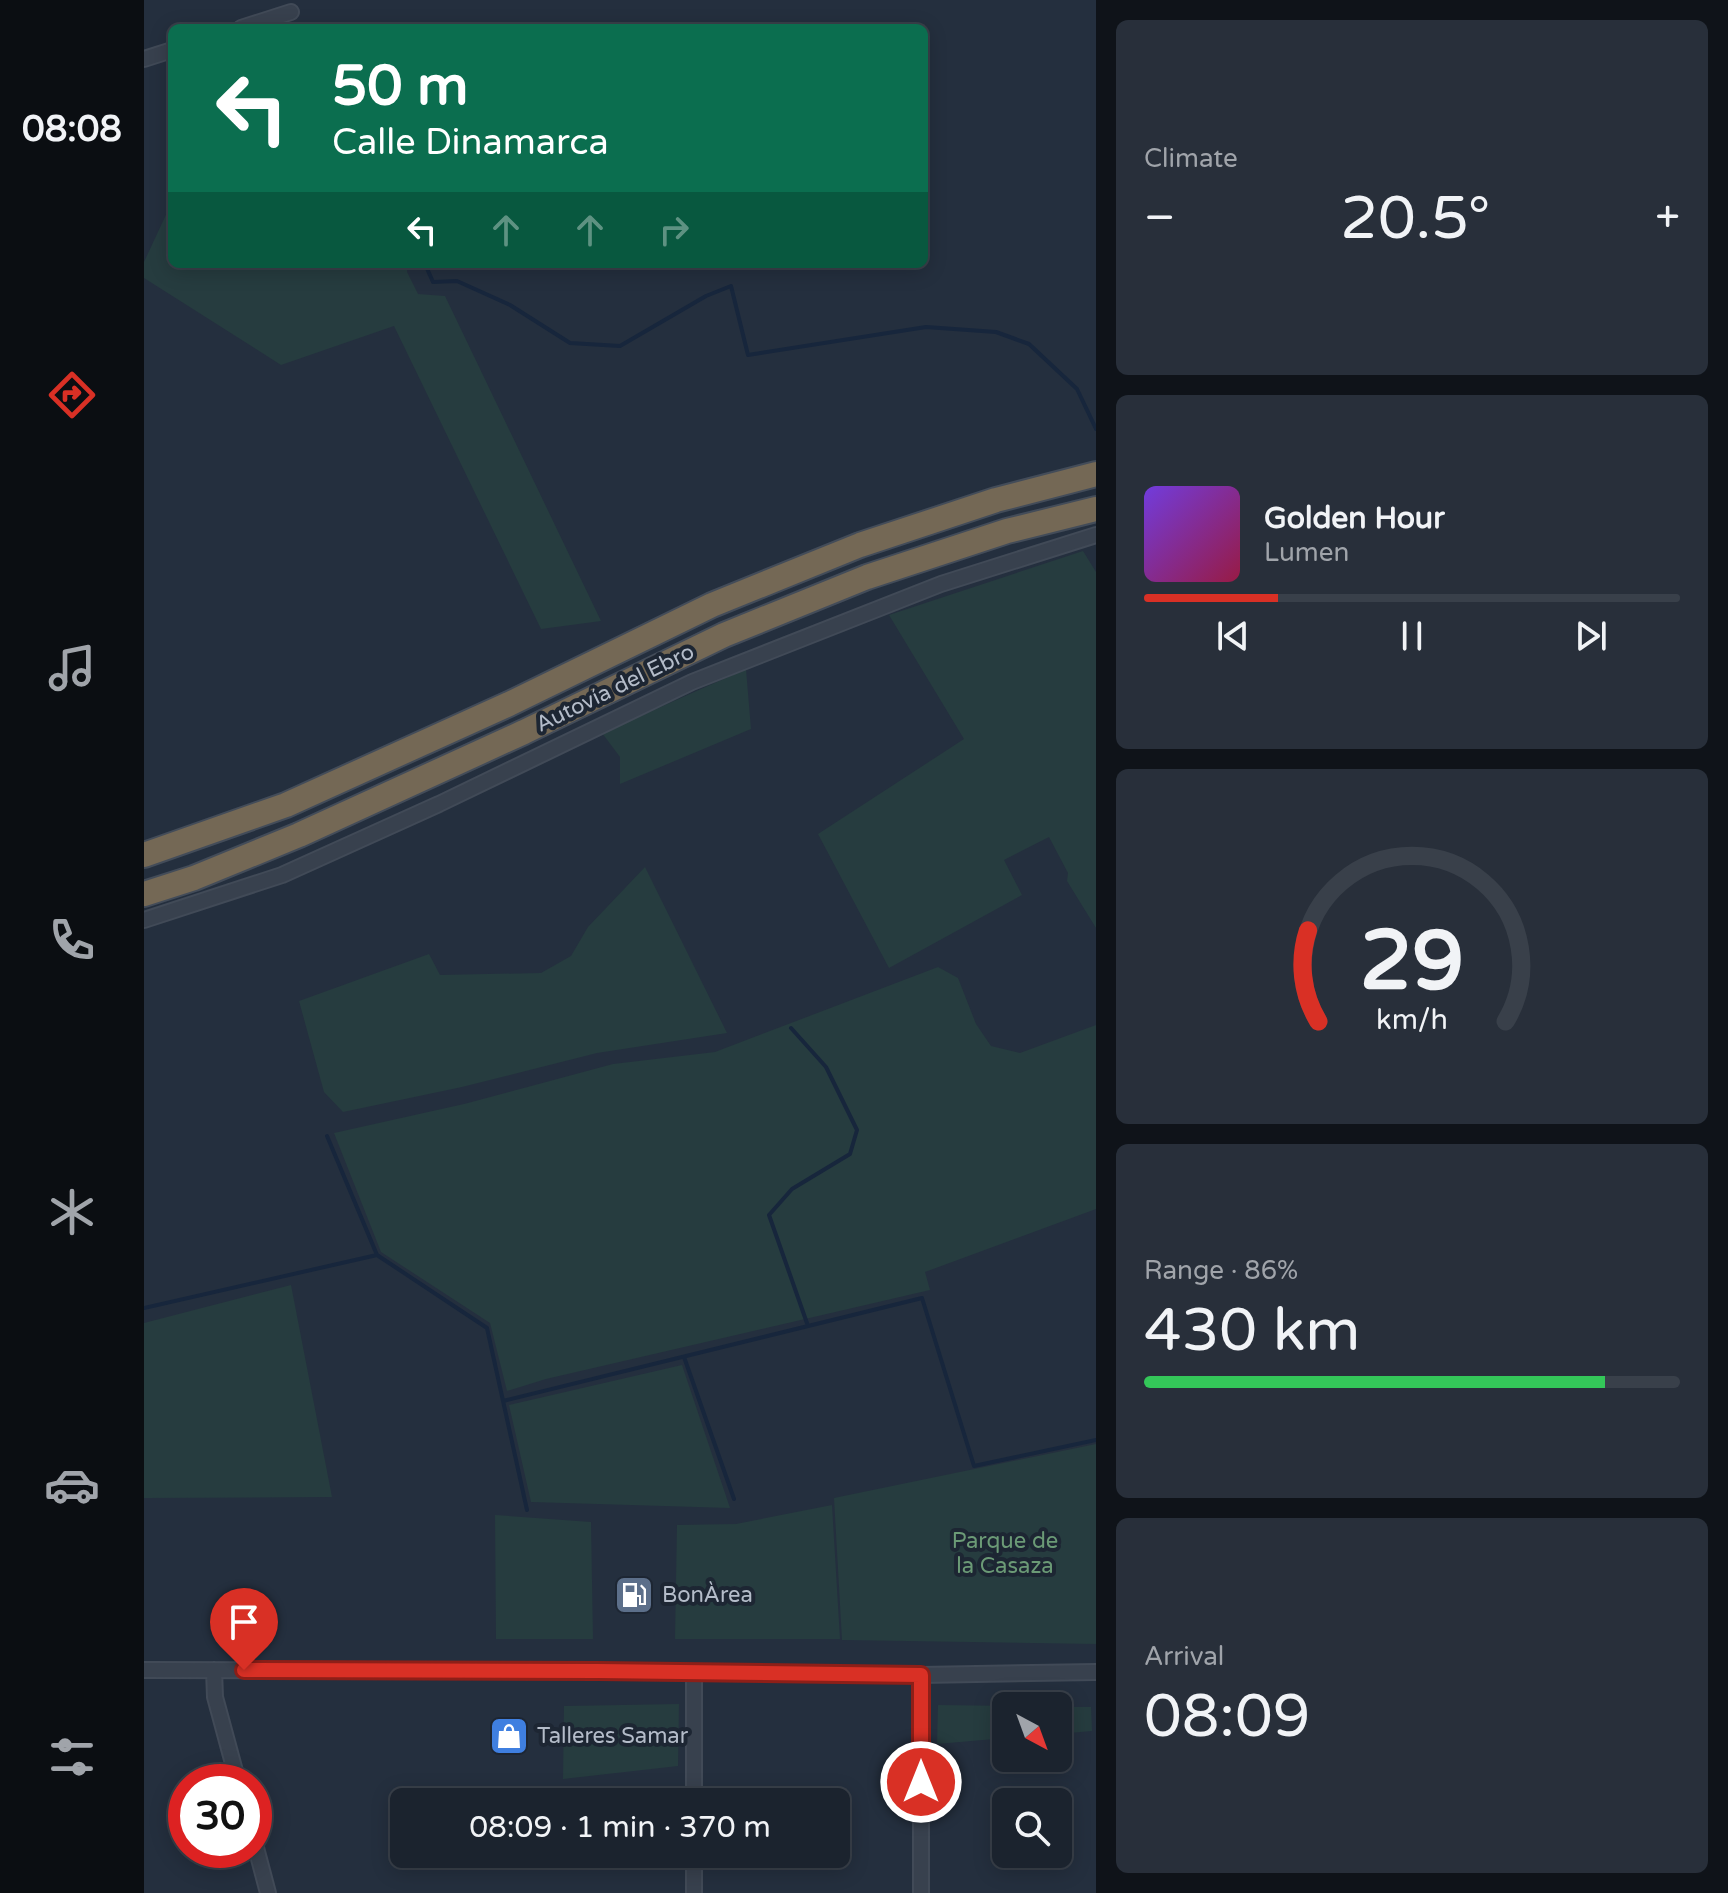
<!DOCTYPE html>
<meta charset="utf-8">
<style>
:root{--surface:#1b232e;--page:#282f3a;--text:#f1f3f6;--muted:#a0a4aa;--line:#39404a;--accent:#d93025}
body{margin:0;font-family:"Varela Round",sans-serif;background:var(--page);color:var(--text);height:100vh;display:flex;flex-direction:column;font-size:30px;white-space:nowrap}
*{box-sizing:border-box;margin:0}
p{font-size:26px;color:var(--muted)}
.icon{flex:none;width:44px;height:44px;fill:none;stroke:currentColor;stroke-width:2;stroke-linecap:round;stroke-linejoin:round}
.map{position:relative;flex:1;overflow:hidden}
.drawer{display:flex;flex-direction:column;gap:20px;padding:20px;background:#0f1319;width:632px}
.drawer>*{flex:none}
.banner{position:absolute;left:24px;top:24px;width:760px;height:244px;border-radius:12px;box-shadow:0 4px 20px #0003,0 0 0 2px var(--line);background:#0b6e4f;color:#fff;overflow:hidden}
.needle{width:52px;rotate:139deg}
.fabs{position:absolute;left:848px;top:1692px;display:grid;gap:16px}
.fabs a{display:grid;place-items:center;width:80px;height:80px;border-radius:12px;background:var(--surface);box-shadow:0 4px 20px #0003,0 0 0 2px var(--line);font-size:40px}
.speed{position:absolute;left:24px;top:1764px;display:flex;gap:16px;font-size:40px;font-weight:700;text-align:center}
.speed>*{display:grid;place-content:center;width:104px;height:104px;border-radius:50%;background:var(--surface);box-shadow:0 4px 20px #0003,0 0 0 2px var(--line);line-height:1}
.speed .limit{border:12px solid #d22;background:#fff;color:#111}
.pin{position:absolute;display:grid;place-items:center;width:68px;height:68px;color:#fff;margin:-82px -34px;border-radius:50% 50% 50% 0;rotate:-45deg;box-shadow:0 0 8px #0007}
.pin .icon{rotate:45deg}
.me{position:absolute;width:88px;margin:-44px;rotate:0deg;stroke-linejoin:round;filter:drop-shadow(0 0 6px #0008)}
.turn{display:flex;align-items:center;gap:28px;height:168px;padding:0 32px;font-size:36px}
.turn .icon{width:104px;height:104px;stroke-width:2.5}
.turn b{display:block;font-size:56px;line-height:68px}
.lanes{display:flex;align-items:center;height:76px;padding:0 32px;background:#0003;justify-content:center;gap:40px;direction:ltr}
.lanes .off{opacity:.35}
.big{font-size:60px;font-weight:600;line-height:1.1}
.drawer .tile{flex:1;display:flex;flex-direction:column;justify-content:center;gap:12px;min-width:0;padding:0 28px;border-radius:12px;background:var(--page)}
.drawer .dial{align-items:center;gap:0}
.dial svg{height:208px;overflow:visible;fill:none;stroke:var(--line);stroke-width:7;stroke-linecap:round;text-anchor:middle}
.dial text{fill:var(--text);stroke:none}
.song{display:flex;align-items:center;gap:24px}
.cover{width:96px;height:96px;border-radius:12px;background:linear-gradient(135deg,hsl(260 70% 55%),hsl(340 70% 35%))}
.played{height:8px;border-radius:4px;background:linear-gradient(90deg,var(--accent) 25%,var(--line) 25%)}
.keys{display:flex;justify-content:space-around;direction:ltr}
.heat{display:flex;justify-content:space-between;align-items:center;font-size:44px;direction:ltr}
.charge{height:12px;border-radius:6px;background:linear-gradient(90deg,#34c759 86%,var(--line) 0)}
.trip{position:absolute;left:246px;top:1788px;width:460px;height:80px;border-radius:12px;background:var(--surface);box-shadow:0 4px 20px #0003,0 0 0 2px var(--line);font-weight:600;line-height:80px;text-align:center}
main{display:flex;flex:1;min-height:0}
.tab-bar{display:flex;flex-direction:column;width:144px;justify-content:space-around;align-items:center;background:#0b0e12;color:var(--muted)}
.tab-bar .icon{width:56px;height:56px}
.tab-bar .on{color:var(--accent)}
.tab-bar b{font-size:36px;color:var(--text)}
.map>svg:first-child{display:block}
</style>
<main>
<nav class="tab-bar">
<b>08:08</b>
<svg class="icon on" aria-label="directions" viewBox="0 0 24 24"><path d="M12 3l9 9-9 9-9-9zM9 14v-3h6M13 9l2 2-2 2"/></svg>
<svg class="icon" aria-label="music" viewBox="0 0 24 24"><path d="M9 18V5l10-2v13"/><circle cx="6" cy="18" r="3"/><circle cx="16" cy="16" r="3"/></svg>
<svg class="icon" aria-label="phone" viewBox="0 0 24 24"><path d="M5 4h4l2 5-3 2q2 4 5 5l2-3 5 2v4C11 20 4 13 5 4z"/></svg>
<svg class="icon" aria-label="climate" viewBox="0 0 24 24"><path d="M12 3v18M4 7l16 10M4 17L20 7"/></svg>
<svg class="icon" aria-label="car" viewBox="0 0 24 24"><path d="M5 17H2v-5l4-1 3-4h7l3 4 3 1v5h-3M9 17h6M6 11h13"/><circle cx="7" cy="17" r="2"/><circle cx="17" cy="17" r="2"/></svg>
<svg class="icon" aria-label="filters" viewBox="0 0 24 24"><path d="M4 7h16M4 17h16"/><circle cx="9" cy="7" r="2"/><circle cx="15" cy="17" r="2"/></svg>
</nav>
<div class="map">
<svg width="952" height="1893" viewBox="0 0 952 1893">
<rect width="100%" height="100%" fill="#242f3e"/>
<path fill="#263c3f" d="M 27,204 L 28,264 L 263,264 L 263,272 L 274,294 L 301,296 L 457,621 L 397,629 L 250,326 L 137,365 L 0,278 L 0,262 Z
M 939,551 L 952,572 L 952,928 L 923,881 L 924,873 L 905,837 L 860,860 L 878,895 L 745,968 L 674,834 L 820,739 L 745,615 Z
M 602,669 L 607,729 L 476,784 L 476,757 L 458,733 Z
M 501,867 L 583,1033 L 453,1053 L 318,1087 L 199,1112 L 180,1092 L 155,1001 L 285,954 L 296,975 L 397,973 L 427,956 L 444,927 Z
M 794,967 L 814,978 L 832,1024 L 847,1046 L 876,1053 L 952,1025 L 952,1209 L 781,1272 L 786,1290 L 402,1379 L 363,1391 L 346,1323 L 237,1252 L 190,1133 L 320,1104 L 469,1064 L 571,1052 Z
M 147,1285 L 188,1497 L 0,1498 L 0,1323 Z
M 538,1365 L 586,1508 L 387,1502 L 365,1405 Z
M 952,1444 L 952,1644 L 698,1640 L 690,1498 Z
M 688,1505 L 696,1639 L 531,1639 L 533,1525 L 592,1524 Z
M 351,1515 L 447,1522 L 449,1639 L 352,1639 Z
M 535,1704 L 534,1766 L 419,1779 L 420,1706 Z
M 794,1705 L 876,1706 L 862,1706 L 862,1738 L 793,1744 Z
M 914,1707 L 947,1707 L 948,1731 L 914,1734 Z"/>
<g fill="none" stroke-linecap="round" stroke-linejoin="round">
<path stroke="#17263c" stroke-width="4" d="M 281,264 L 289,282 L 313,281 L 366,305 L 426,343 L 476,346 L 562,296 L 587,286 L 604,355 L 782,327 L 852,332 L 885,344 L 933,389 L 952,429
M 647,1028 L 682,1067 L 713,1130 L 706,1154 L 648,1189 L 625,1215 L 664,1326
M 183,1136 L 233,1255
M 0,1308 L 233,1255 L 343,1328 L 383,1510
M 540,1357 L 590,1499
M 359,1401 L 778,1298 L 830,1466 L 952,1440"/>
<g stroke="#414a57" stroke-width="18">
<path id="street" d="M 97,28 L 147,12
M 0,59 L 28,50
M 0,920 L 138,875 L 295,804 L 548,682 L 797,584 L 952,535
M 0,1670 L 454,1671 L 777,1675 L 952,1672
M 70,1670 L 71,1697 L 94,1782
M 550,1672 L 550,1802
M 777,1675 L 777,1893
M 110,1840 L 124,1893
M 550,1893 L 550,1854"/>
</g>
<g stroke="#434c59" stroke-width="28">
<path id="highway" d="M 0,855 L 142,805 L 365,704 L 568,605 L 716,545 L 852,500 L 952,474
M 0,894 L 50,878 L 155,835 L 380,732 L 580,635 L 723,577 L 863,531 L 952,509"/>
</g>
<use href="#street" stroke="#38414e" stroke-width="14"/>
<use href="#highway" stroke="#746855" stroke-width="24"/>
</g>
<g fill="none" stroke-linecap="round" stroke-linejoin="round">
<g stroke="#8d1f18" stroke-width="20">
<path id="route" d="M 100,1670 L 454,1671 L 777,1675 L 777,1782"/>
</g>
<use href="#route" stroke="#d93025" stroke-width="14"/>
</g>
<defs>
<g id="fuel-square" transform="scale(2)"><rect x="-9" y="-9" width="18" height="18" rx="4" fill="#5c6f8a" stroke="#1d2633"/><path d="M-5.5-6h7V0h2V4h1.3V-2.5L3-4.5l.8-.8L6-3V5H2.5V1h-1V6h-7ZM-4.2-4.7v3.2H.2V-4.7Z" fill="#fff"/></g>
<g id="shop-square" transform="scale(2)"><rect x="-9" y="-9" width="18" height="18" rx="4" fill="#3f7fe0" stroke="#1d2633"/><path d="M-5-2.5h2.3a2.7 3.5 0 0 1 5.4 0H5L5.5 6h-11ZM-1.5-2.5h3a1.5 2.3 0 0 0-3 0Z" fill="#fff"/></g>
</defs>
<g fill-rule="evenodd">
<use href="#fuel-square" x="490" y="1595"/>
<use href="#shop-square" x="365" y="1736"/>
</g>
<g text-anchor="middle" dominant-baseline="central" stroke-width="8" stroke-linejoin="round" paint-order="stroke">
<g font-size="22" fill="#b4bcc9" stroke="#1d2633">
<text transform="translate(471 688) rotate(-26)">Autovía del Ebro</text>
</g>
<g font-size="22" fill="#6b9a76" stroke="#1d2633">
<text x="861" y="1541">Parque de<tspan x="861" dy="25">la Casaza</tspan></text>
</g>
<g font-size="22" fill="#b4bcc9" stroke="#1d2633" text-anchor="start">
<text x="518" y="1595">BonÀrea</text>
<text x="393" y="1736">Talleres Samar</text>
</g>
</g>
</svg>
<div class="fabs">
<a><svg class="needle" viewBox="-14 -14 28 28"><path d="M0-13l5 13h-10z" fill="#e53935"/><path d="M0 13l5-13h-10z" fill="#a0a4aa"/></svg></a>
<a><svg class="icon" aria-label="search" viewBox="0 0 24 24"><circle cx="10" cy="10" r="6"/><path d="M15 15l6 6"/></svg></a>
</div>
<div class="speed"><div class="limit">30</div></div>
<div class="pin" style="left:100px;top:1670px;background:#d93025"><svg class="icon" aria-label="arrive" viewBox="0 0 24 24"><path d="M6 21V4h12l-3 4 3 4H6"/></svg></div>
<svg class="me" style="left:777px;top:1782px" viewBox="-20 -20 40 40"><circle r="17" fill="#d93025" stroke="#fff" stroke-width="3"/><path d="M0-11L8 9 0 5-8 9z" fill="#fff"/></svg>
<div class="trip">08:09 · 1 min · 370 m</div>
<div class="banner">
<div class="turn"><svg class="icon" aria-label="left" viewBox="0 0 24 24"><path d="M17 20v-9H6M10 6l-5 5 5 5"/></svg><div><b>50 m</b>Calle Dinamarca</div></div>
<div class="lanes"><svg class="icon" aria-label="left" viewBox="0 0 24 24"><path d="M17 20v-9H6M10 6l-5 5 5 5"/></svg><svg class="icon off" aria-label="ahead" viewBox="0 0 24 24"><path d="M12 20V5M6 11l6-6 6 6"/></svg><svg class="icon off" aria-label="ahead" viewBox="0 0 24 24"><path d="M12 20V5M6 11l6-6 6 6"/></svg><svg class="icon off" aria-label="right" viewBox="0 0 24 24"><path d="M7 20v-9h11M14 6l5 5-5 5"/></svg></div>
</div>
</div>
<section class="drawer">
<div class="tile"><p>Climate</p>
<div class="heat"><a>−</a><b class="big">20.5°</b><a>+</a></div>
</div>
<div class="tile">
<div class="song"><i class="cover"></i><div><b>Golden Hour</b><p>Lumen</p></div></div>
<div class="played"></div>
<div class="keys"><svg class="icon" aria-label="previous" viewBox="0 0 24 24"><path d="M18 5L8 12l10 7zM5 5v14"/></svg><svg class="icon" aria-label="pause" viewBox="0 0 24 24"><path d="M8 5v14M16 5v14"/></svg><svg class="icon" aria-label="next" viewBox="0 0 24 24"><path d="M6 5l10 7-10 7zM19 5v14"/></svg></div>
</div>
<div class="tile dial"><svg viewBox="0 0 100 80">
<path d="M14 69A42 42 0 1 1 86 69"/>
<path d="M14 69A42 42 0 0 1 10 34" stroke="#d93025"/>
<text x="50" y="56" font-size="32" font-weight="700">29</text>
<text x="50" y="72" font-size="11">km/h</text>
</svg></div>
<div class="tile"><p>Range · 86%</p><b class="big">430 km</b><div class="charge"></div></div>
<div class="tile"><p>Arrival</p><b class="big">08:09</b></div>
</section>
</main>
